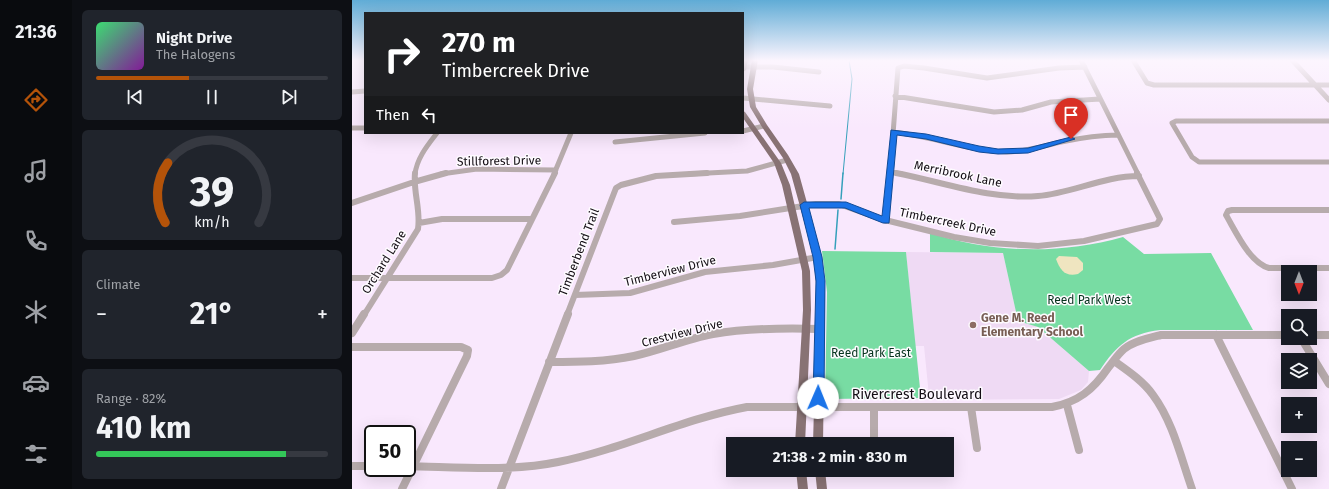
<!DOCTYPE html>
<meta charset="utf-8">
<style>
:root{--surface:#171b24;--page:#20242c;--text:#f1f3f6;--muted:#9ea1a6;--line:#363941;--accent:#b45309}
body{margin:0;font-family:"Fira Sans",sans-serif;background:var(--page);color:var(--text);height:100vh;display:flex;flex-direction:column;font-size:15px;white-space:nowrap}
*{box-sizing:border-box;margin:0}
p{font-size:13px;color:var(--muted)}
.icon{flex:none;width:22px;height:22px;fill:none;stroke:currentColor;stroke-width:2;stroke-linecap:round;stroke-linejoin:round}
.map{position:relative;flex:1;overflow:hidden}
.sheet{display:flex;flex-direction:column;gap:10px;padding:10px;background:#0d0f14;width:280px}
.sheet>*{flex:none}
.top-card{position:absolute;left:12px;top:12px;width:380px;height:122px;border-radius:0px;box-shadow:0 4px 16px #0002;background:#202124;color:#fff;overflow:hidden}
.needle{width:26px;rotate:180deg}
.tools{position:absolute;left:929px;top:265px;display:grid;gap:8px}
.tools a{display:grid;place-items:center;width:36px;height:36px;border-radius:0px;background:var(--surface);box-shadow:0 4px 16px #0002;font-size:20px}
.speed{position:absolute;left:12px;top:425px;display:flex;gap:8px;font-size:20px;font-weight:700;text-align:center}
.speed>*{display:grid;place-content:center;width:52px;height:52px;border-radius:50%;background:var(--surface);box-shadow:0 4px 16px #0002;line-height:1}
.speed .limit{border:2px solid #111;border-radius:6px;background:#fff;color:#111}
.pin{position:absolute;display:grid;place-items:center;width:34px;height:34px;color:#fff;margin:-41px -17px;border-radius:50% 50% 50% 0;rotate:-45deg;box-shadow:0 0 4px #0007}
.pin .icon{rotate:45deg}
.me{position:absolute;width:44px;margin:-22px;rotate:1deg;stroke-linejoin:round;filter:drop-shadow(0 0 3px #0008)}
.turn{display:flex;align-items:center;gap:14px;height:84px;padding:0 12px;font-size:18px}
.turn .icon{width:52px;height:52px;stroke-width:2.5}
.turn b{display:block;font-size:28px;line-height:34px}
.then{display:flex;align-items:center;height:38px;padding:0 12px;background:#0003;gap:8px;font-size:15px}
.big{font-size:30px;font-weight:700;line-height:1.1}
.sheet .tile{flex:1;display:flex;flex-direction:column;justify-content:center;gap:6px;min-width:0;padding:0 14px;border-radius:6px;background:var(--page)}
.sheet .dial{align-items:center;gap:0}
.dial svg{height:104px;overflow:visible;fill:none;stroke:var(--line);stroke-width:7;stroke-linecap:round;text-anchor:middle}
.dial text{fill:var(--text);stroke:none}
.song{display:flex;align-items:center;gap:12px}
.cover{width:48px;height:48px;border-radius:6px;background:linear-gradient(135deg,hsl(140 70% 55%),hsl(290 70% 35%))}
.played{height:4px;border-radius:2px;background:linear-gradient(90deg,var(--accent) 40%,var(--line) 40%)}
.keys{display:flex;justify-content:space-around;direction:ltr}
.heat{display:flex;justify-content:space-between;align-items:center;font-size:22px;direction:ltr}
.charge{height:6px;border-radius:3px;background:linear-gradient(90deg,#34c759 82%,var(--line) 0)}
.trip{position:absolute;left:374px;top:437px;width:228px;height:40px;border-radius:0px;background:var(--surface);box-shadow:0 4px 16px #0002;font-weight:700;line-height:40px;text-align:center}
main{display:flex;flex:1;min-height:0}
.dock{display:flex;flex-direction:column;width:72px;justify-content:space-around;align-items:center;background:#090b0e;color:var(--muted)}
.dock .icon{width:28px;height:28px}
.dock .current{color:var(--accent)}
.dock b{font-size:18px;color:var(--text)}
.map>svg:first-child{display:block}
</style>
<main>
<nav class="dock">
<b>21:36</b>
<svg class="icon current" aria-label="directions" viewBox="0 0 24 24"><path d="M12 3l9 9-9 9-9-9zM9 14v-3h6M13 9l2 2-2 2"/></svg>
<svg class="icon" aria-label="music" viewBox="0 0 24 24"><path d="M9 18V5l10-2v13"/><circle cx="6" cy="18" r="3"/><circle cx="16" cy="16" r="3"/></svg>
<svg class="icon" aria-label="phone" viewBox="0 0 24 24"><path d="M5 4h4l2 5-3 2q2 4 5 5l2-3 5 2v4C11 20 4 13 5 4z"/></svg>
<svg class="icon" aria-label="climate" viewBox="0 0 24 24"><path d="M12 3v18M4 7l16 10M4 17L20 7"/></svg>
<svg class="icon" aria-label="car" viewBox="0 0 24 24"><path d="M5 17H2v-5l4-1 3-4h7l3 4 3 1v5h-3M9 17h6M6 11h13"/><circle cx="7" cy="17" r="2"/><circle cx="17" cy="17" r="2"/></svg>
<svg class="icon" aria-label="filters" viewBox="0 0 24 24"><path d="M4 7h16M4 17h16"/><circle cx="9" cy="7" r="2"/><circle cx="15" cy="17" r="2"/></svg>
</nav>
<section class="sheet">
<div class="tile">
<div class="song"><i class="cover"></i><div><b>Night Drive</b><p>The Halogens</p></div></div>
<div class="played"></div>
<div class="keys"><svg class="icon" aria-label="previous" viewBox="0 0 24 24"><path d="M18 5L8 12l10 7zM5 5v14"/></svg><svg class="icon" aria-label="pause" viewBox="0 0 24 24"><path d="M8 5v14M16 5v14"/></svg><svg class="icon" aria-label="next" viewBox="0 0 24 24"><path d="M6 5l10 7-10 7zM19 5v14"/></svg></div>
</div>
<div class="tile dial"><svg viewBox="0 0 100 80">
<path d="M14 69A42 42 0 1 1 86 69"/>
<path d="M14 69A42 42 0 0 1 16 23" stroke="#b45309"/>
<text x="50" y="56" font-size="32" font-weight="700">39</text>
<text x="50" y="72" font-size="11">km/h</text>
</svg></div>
<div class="tile"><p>Climate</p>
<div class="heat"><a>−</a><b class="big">21°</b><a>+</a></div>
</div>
<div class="tile"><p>Range · 82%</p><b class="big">410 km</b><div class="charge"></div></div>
</section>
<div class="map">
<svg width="977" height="489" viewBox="0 0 977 489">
<rect width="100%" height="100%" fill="#f9e8fd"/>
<path fill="#efdaf4" d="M 554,252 L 651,253 L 666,321 L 686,327 L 737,371 L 736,382 L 729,390 L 707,399 L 583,400 L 577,396 L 572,346 L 563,346 Z"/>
<path fill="#78dca3" d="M 578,233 C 641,253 707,255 771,237 L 792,254 L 859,253 L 901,330 L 808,330 C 777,334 765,345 748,370 L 737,371 L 686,327 L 666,321 L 651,253 L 578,252 Z
M 470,251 L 554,252 L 569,398 L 473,399 L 475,292 Z"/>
<path fill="#efe5c0" d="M 707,256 L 725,257 L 731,263 L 731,270 L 726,274 C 713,277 708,270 704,259 Z"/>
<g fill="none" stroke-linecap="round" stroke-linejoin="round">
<path stroke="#35a0bb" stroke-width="1" d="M 491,174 L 500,79 L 497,60"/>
<path stroke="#35a0bb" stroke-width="1.5" d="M 489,199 L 491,173
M 483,249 L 486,210"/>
<path stroke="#b7abac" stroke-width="5" d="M 729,60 L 786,174
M 781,60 L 795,83 L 802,85 L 977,85
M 940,60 L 977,100
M 391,67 L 421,67 L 467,72
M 0,92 L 13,91
M 543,96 L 642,112 L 670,110 L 699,102 L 748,99
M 391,98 L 478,106
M 977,121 L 824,121 L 820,123 L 840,157 L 847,162 L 977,162
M 0,128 L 13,128
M 391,131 L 412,126
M 541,132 C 579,136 616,151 655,152 C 673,152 691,146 709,142 C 728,138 746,135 766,135
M 263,142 L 353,133
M 538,172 L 550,174
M 63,174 C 65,158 75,146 85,133
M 89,174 L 125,169 L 204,170
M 202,174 L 219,133
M 337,174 L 395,171 L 435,160
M 538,174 L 546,68 L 552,66 L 572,68 L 635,78 L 707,68 L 733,67"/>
<path stroke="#b7abac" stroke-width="6" d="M 544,173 C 591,182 638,200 686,196 C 720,193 752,176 787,176
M 0,203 L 62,182 L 94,173
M 977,210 L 880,210 L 876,211 L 874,215 C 884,232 898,263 917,268 L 977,268
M 534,221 L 538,173
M 322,222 L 388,216 L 464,204 L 487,204 L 529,219 L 602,237 L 638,243 L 686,246 L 732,241 L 805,224 L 808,219 L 785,173
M 67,223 L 90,219 L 180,219
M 0,278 L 140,278 L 149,275 L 155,270 L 203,173
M 223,295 L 278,293 L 353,272 L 421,265 L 466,257
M 12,315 L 66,229 C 69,210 61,192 63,173
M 215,315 L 264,188 L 269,185 L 304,176 L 355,173"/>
<path stroke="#b7abac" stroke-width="8" d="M 0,333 L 12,314
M 864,335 L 940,489
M 958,335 L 977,335
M 949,338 L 977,384
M 0,347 L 109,347 L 116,350 L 115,356 L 50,489
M 762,361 C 776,371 791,381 801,395 C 821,422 829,458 840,489
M 197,362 C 225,362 254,362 282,356 C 309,350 334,339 361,334 C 396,328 433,328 468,329
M 715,405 L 727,450
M 522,407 L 522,444
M 619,407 L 625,448
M 0,466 L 21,466
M 55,466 C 105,467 157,472 206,462 C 271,449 330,419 395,407 L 700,407 C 726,402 741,390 756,368 C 761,362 766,354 772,349 C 782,341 797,338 809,335 L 936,335
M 149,489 L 216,314"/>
<path fill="#887274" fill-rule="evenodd" d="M 391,60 L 396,60 L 394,70 L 391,72 Z
M 400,60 L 406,60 L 401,89 L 404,107 L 415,125 L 436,155 L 447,174 L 470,257 L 473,297 L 471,444 L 461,444 L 465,297 L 462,257 L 439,174 L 431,158 L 410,127 L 398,107 L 395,89 Z
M 391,111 L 393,112 L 429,163 L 438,185 L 458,271 L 459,310 L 453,444 L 443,444 L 451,310 L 450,271 L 430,185 L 422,163 L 391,118 Z
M 444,470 L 454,470 L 456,489 L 446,489 Z
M 463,470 L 473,470 L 475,489 L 465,489 Z"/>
</g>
<linearGradient id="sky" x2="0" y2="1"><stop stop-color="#60acd6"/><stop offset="0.47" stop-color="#fcf5fe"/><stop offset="1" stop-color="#fcf5fe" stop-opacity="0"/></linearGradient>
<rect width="977" height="129" fill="url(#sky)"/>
<path fill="#1a73e8" stroke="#114b97" d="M 539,130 L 574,134 L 627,146 L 646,149 L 676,148 L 719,137 L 723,139 L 676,153 L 646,154 L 627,152 L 574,139 L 545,135 L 537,223 L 531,223 L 493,208 L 457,208 L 470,257 L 473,281 L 472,398 L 470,402 L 466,403 L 462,402 L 461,398 L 464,281 L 461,257 L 448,205 L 452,202 L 494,202 L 530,216 Z"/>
<circle fill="#8d6e63" stroke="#fefbff" stroke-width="1.5" cx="621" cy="325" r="4"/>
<g text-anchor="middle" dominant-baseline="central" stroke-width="3" stroke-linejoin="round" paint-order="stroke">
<g font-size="12" fill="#130d14" stroke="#fefbff">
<text transform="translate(147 161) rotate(-1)">Stillforest Drive</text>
<text transform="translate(606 174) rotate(12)">Merribrook Lane</text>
<text transform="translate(596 222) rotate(12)">Timbercreek Drive</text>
<text transform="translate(227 252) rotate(-69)">Timberbend Trail</text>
<text transform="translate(32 262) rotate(-58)">Orchard Lane</text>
<text transform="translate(318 271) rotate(-14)">Timberview Drive</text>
<text transform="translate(330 333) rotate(-14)">Crestview Drive</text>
</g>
<g font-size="12" fill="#06341e" stroke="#fefbff">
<text x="737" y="300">Reed Park West</text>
<text x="519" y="353">Reed Park East</text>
</g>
<g font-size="12" font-weight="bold" fill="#785e54" stroke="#fefbff" text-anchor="start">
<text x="629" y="318">Gene M. Reed<tspan x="629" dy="14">Elementary School</tspan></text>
</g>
<g font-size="14" fill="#130d14" stroke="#fefbff">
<text x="565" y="394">Rivercrest Boulevard</text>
</g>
</g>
</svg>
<div class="tools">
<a><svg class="needle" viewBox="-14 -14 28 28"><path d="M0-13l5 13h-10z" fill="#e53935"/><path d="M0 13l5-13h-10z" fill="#9ea1a6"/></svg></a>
<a><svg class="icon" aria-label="search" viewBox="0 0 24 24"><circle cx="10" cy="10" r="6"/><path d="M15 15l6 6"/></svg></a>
<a><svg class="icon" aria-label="layers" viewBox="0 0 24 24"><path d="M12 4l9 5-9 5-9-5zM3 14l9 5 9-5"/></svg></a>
<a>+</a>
<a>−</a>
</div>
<div class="speed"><div class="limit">50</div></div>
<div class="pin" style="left:719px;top:139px;background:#d93025"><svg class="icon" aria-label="arrive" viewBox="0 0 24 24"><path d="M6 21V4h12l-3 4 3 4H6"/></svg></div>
<svg class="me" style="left:466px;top:398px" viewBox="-20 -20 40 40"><circle r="19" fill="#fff"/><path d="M0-13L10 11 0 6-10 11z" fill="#1a73e8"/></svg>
<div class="trip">21:38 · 2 min · 830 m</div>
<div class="top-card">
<div class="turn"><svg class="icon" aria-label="right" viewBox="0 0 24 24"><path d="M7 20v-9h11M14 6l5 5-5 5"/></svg><div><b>270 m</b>Timbercreek Drive</div></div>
<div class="then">Then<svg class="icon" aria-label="left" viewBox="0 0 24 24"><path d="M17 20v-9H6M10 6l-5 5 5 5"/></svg></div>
</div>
</div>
</main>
